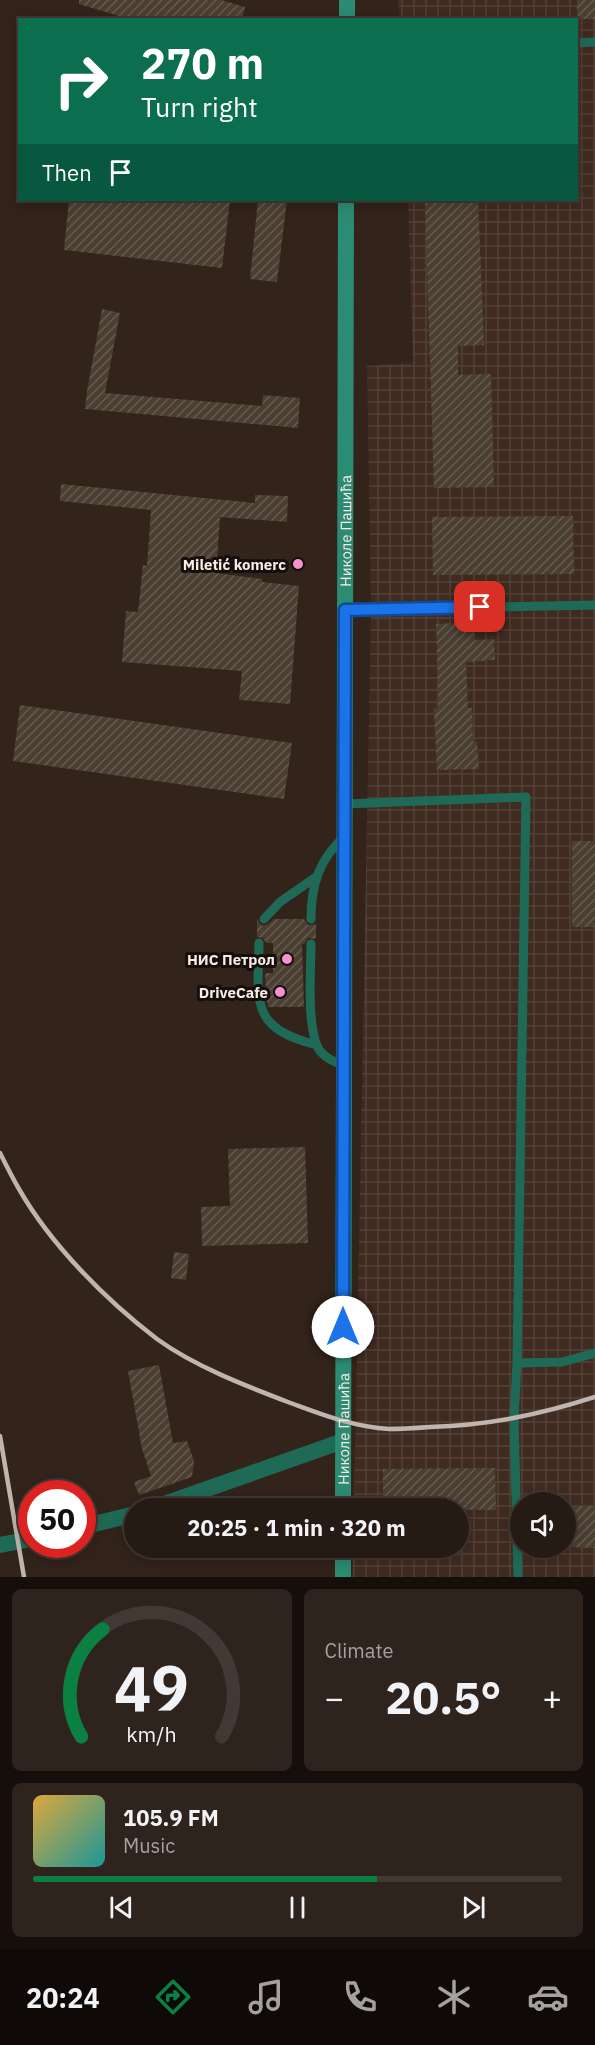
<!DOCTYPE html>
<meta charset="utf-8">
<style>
:root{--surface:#261a14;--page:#2e231d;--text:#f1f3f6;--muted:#a4a1a0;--line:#423834;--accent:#0b8043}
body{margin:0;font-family:"IBM Plex Sans",sans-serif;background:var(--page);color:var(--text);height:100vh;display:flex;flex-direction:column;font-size:22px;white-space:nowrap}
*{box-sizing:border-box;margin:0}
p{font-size:20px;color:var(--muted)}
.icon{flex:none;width:33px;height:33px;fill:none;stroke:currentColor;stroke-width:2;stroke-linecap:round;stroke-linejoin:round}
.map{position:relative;height:1577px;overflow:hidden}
.side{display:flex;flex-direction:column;gap:12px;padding:12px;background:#150e0b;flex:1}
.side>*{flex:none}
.hud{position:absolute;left:18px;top:18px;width:560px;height:183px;border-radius:0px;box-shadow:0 3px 15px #0003,0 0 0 2px var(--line);background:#0b6e4f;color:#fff;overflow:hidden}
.buttons{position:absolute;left:510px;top:1492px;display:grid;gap:12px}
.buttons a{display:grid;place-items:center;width:66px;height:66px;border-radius:50%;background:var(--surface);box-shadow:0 3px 15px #0003,0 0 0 2px var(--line);font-size:30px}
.speed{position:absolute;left:18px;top:1480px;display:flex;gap:12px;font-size:30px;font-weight:700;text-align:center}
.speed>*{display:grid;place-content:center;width:78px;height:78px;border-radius:50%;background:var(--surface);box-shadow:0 3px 15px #0003,0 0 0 2px var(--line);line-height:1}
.speed .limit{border:9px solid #d22;background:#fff;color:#111}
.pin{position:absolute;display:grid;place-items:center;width:51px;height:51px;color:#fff;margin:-26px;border-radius:12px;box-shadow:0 3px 9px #0006}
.me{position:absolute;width:66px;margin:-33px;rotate:0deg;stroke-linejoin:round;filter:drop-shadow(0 0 4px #0008)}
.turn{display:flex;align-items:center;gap:21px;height:126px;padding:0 24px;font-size:27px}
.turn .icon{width:78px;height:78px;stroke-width:2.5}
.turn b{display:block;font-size:42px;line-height:51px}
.then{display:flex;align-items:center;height:57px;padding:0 24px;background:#0003;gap:12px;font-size:22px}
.big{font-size:45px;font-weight:800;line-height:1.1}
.side .card{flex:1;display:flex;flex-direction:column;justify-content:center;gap:9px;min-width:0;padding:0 21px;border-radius:9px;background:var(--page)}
.side .dial{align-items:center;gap:0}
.dial svg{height:156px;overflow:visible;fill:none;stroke:var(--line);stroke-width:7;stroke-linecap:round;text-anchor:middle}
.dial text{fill:var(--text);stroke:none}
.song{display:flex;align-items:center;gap:18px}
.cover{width:72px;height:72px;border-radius:9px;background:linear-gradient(135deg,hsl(40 70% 55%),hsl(180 70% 35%))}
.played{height:6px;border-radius:3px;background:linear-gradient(90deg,var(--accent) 65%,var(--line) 65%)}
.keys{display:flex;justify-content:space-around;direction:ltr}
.heat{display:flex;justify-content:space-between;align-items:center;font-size:33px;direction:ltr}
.side .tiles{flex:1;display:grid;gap:12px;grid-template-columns:1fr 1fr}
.card:last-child{grid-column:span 2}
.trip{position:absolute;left:124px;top:1498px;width:345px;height:60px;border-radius:30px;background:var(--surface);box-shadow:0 3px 15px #0003,0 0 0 2px var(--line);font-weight:800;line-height:60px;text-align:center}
.dock{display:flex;height:96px;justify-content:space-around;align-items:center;background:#0f0a08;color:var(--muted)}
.dock .icon{width:42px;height:42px}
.dock .selected{color:var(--accent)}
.dock b{font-size:27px;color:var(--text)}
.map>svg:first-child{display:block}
</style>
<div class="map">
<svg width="595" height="1577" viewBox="0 0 595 1577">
<defs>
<pattern id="industrial-grid" width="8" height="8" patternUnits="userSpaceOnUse" patternTransform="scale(1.5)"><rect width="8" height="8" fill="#402b20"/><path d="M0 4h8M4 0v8" fill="none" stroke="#534036"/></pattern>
<pattern id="building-hatch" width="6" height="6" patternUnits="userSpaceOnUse" patternTransform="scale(1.5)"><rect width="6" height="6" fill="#4b3f32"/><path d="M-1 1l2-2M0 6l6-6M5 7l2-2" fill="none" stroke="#665b50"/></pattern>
</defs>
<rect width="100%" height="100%" fill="#32231b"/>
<path fill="url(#industrial-grid)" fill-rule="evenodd" d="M 398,0 L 595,0 L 595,1577 L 352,1577 L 353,1548 L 459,1548 L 459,1509 L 354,1509 L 371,609 L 367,366 L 413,363 L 408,200 L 576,200 L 576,20 L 400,19 ZM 520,1503 L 566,1503 L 566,1548 L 520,1548 Z"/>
<path fill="url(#building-hatch)" d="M 79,0 L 221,0 L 245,7 L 242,20 L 132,20 L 79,4 Z
M 577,0 L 595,0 L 595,19 L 577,19 Z
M 69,200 L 230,200 L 222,268 L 64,250 Z
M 258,200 L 287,200 L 277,282 L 250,279 Z
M 425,200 L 478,200 L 484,345 L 458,346 L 458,375 L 491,374 L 494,487 L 434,488 Z
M 102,309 L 120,313 L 105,393 L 262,406 L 263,395 L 300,398 L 298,428 L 85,409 L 87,391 Z
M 61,484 L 255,503 L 255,495 L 288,496 L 287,522 L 220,517 L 216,573 L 262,579 L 262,582 L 299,586 L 290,704 L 239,700 L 242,671 L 122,662 L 126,611 L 138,612 L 143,565 L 147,566 L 151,510 L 60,501 Z
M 573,516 L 574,574 L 433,575 L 432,517 Z
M 473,622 L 474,640 L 494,639 L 495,660 L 466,662 L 468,708 L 472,708 L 473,743 L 477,742 L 479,769 L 437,770 L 434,709 L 439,709 L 436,624 Z
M 20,705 L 292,743 L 284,799 L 13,761 Z
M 572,841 L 595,841 L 595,927 L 572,927 Z
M 257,919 L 259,923 L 263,926 L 268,924 L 274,919 L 304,919 L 308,925 L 316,924 L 316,939 L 308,938 L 304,944 L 302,944 L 304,1007 L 268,1007 L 266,995 L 265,973 L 273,973 L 273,943 L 266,943 L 263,938 L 257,937 Z
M 305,1147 L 308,1243 L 202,1246 L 201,1207 L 230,1206 L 228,1149 Z
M 174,1252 L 189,1254 L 186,1280 L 171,1278 Z
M 159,1365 L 173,1443 L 187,1441 L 194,1461 L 192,1477 L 139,1495 L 134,1482 L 151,1476 L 142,1449 L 128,1371 Z
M 495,1468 L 496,1510 L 383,1509 L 383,1469 Z
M 566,1506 L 595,1506 L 595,1548 L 566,1547 Z"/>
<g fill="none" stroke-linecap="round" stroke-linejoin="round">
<path stroke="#1f6a57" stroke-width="9" d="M 576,43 L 595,42
M 345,610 L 595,605
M 345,804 L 526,797 L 517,1363 L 514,1419 L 518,1577
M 264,919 L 280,902 L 316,877
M 311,919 C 311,885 319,859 345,836
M 259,943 C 258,1001 249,1028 317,1045
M 311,944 C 311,969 306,1031 320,1051 C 327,1059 334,1062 344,1065
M 517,1363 L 562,1362 L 595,1353"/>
<path stroke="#1f6a57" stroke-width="16" d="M 150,1509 L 343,1441
M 82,1527 L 135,1514
M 0,1545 L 32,1539"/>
<g stroke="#2c8c73" stroke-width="16">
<path d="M 347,20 L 347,0"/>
<path id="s1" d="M 343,1509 L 346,200"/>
<path d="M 343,1577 L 343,1548"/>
</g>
<path stroke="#c0b4ae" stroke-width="4.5" d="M 0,1153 C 6,1165 12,1177 19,1189 C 51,1245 106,1300 157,1339 C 194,1366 246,1386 288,1402 C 321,1414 353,1427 389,1429 C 403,1429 417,1428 430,1427 C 489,1425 539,1415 595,1397
M 0,1436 L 24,1577"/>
</g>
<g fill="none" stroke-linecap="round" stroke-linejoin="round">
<g stroke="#114b97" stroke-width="15">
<path id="route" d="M 343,1327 L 345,610 L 480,607"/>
</g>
<use href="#route" stroke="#1a73e8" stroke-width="10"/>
</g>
<g fill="#f790ce" stroke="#150e0b" stroke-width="2">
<circle cx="298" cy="564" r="6"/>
<circle cx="287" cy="959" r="6"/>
<circle cx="280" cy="992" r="6"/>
</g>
<g text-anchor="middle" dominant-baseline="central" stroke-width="6" stroke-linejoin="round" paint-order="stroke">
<g font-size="15" fill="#f7ece7" stroke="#150e0b">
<text stroke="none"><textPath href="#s1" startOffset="978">Николе Пашића</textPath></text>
<text stroke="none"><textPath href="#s1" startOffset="80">Николе Пашића</textPath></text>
</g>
<g font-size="15" font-weight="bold" fill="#f7ece7" stroke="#150e0b" text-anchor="end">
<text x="286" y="564">Miletić komerc</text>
<text x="275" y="959">НИС Петрол</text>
<text x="268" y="992">DriveCafe</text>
</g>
</g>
</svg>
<div class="buttons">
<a><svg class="icon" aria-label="sound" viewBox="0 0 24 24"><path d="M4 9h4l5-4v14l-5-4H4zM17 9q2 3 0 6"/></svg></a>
</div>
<div class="speed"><div class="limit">50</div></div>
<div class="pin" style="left:480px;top:607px;background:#d93025"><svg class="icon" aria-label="arrive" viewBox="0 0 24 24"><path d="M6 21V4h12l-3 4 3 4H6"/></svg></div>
<svg class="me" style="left:343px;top:1327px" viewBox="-20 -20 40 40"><circle r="19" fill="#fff"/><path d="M0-13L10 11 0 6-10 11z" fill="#1a73e8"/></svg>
<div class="trip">20:25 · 1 min · 320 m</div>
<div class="hud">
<div class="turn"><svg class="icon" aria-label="right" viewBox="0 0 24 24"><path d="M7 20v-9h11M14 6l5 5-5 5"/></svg><div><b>270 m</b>Turn right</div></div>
<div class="then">Then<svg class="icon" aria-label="arrive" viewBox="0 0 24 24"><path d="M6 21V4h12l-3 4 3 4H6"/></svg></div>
</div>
</div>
<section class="side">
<div class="tiles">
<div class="card dial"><svg viewBox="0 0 100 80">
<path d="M14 69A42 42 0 1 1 86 69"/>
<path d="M14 69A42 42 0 0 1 25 14" stroke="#0b8043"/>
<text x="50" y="56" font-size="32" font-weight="700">49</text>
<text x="50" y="72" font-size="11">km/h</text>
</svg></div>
<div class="card"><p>Climate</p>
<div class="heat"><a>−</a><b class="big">20.5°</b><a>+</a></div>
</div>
<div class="card">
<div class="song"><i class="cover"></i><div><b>105.9 FM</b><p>Music</p></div></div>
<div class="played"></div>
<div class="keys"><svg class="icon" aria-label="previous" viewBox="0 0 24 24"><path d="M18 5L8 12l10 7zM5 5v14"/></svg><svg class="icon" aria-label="pause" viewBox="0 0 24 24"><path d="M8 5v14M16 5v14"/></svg><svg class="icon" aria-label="next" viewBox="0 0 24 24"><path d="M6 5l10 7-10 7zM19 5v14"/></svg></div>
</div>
</div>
</section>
<nav class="dock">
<b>20:24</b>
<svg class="icon selected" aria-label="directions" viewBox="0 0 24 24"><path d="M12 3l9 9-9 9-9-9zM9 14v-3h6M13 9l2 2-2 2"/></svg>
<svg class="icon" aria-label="music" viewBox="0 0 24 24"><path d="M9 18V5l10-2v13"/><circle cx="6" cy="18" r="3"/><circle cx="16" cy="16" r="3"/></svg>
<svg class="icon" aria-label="phone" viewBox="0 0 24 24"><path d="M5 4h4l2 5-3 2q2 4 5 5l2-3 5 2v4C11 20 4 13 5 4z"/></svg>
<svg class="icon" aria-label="climate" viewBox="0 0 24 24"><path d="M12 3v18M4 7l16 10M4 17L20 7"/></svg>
<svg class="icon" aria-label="car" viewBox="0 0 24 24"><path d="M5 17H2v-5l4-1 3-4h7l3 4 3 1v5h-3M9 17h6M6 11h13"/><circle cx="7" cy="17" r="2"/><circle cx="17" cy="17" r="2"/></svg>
</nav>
